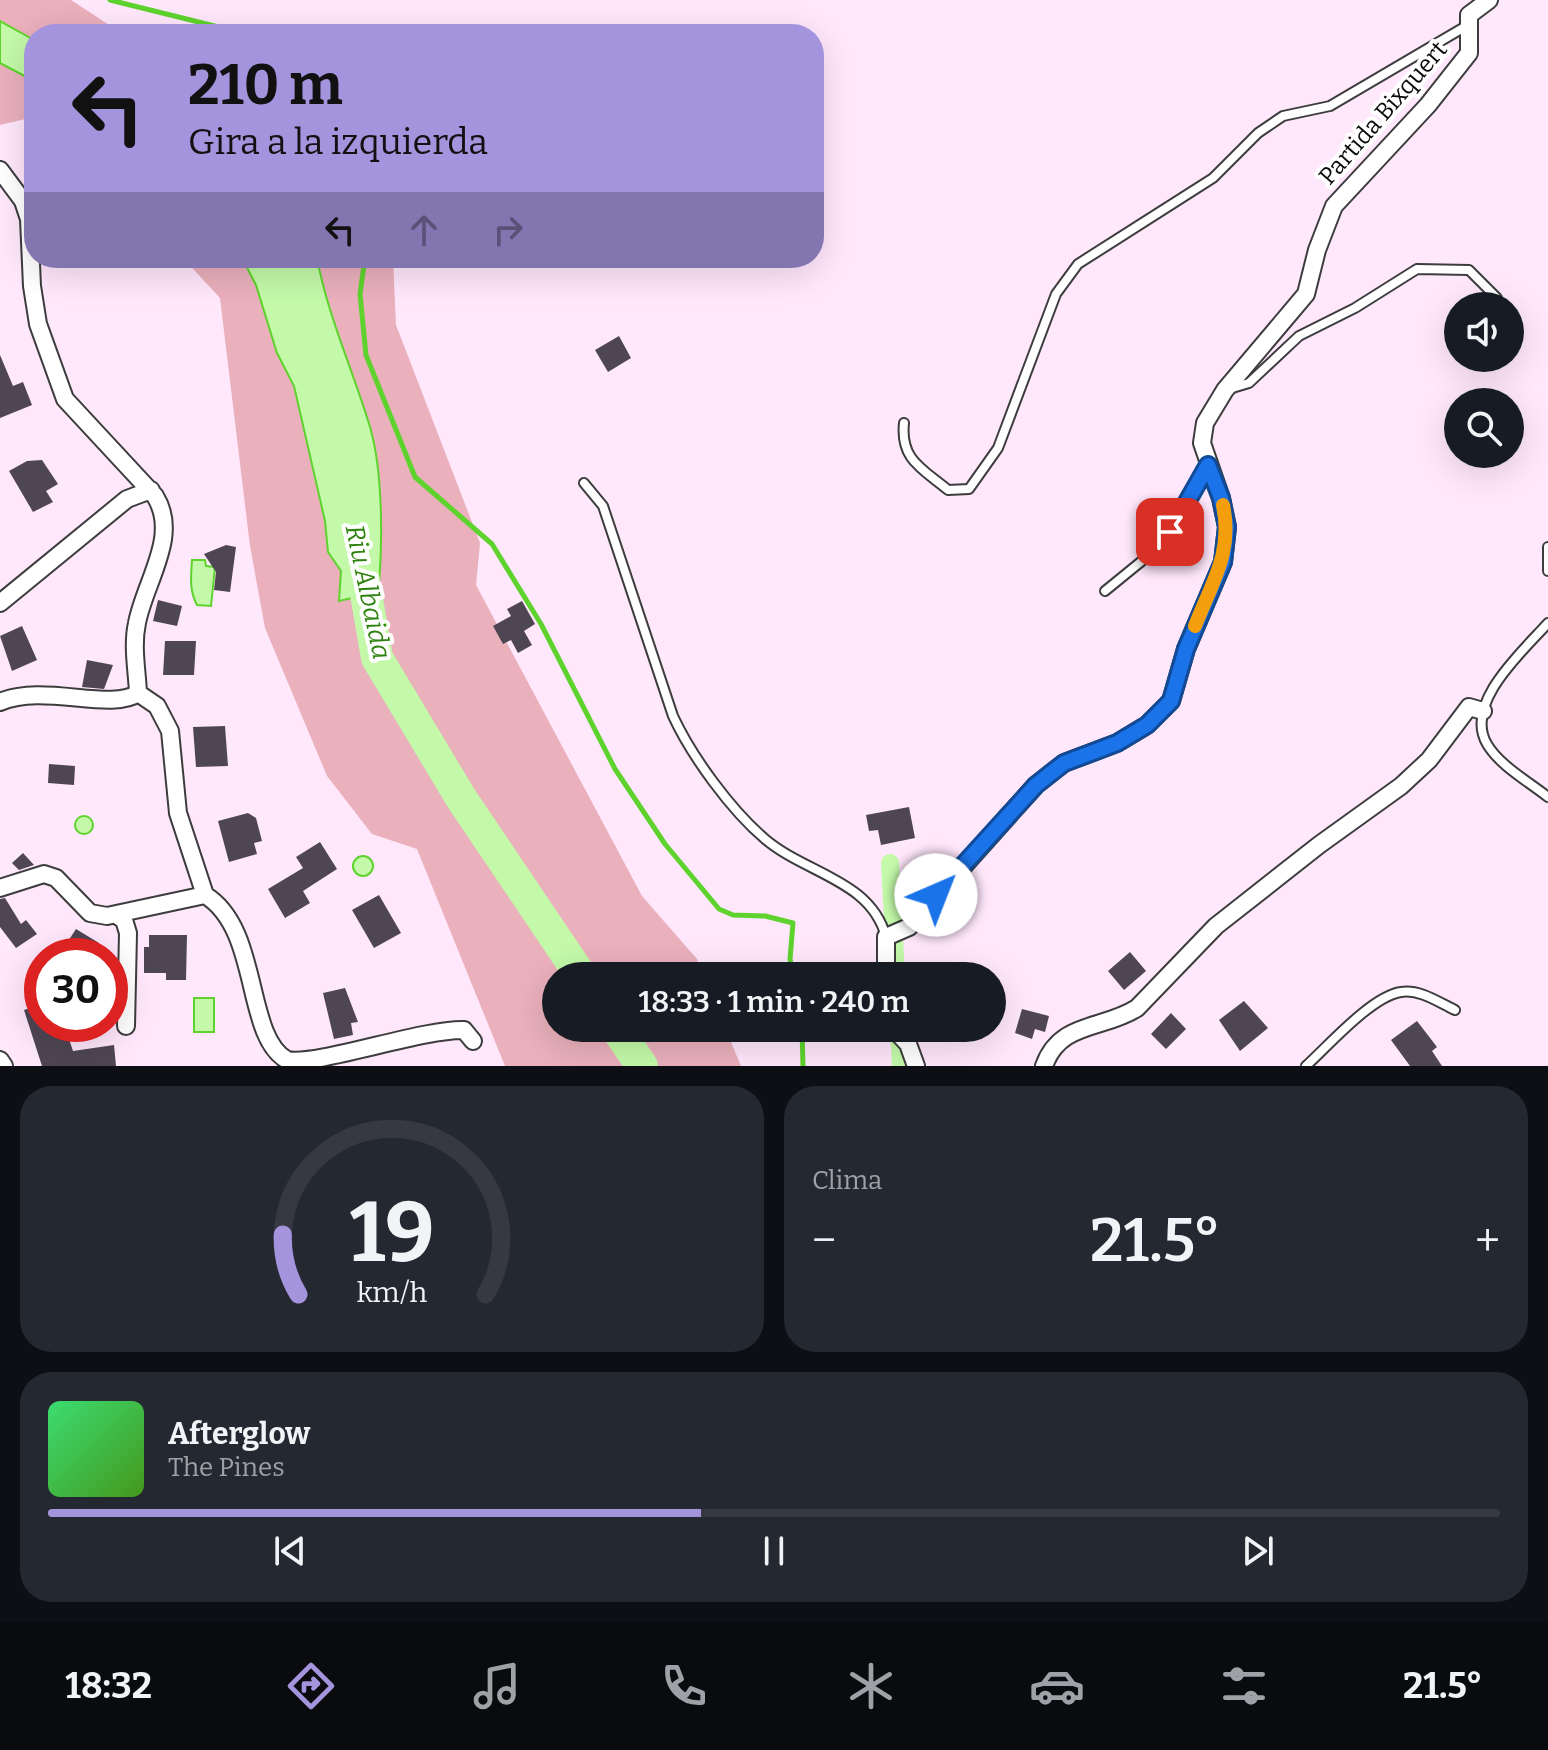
<!DOCTYPE html>
<html lang="es">
<meta charset="utf-8">
<style>
:root{--surface:#171b24;--page:#242831;--text:#f1f3f6;--muted:#9ea1a6;--line:#363941;--accent:#a493dd}
body{margin:0;font-family:Bitter,serif;background:var(--page);color:var(--text);height:100vh;display:flex;flex-direction:column;font-size:30px;white-space:nowrap}
*{box-sizing:border-box;margin:0}
p{font-size:26px;color:var(--muted)}
.icon{flex:none;width:44px;height:44px;fill:none;stroke:currentColor;stroke-width:2;stroke-linecap:round;stroke-linejoin:round}
.map{position:relative;height:1066px;overflow:hidden}
.panel{display:flex;flex-direction:column;gap:20px;padding:20px;background:#0d0f14;flex:1}
.panel>*{flex:none}
.guide{position:absolute;left:24px;top:24px;width:800px;height:244px;border-radius:32px;box-shadow:0 8px 32px #0002;background:#a493dd;color:#111;overflow:hidden}
.controls{position:absolute;left:1444px;top:292px;display:grid;gap:16px}
.controls a{display:grid;place-items:center;width:80px;height:80px;border-radius:50%;background:var(--surface);box-shadow:0 8px 32px #0002;font-size:40px}
.speed{position:absolute;left:24px;top:938px;display:flex;gap:16px;font-size:40px;font-weight:700;text-align:center}
.speed>*{display:grid;place-content:center;width:104px;height:104px;border-radius:50%;background:var(--surface);box-shadow:0 8px 32px #0002;line-height:1}
.speed .limit{border:12px solid #d22;background:#fff;color:#111}
.pin{position:absolute;display:grid;place-items:center;width:68px;height:68px;color:#fff;margin:-34px;border-radius:16px;box-shadow:0 4px 12px #0006}
.me{position:absolute;width:88px;margin:-44px;rotate:44deg;stroke-linejoin:round;filter:drop-shadow(0 0 6px #0008)}
.turn{display:flex;align-items:center;gap:28px;height:168px;padding:0 32px;font-size:36px}
.turn .icon{width:104px;height:104px;stroke-width:2.5}
.turn b{display:block;font-size:56px;line-height:68px}
.lanes{display:flex;align-items:center;height:76px;padding:0 32px;background:#0003;justify-content:center;gap:40px;direction:ltr}
.lanes .off{opacity:.35}
.big{font-size:60px;font-weight:600;line-height:1.1}
.panel .widget{flex:1;display:flex;flex-direction:column;justify-content:center;gap:12px;min-width:0;padding:0 28px;border-radius:32px;background:var(--page)}
.panel .dial{align-items:center;gap:0}
.dial svg{height:208px;overflow:visible;fill:none;stroke:var(--line);stroke-width:7;stroke-linecap:round;text-anchor:middle}
.dial text{fill:var(--text);stroke:none}
.song{display:flex;align-items:center;gap:24px}
.cover{width:96px;height:96px;border-radius:12px;background:linear-gradient(135deg,hsl(140 70% 55%),hsl(100 70% 35%))}
.played{height:8px;border-radius:4px;background:linear-gradient(90deg,var(--accent) 45%,var(--line) 45%)}
.keys{display:flex;justify-content:space-around;direction:ltr}
.heat{display:flex;justify-content:space-between;align-items:center;font-size:44px;direction:ltr}
.panel .tiles{flex:1;display:grid;gap:20px;grid-template-columns:1fr 1fr}
.widget:last-child{grid-column:span 2}
.trip{position:absolute;left:542px;top:962px;width:464px;height:80px;border-radius:40px;background:var(--surface);box-shadow:0 8px 32px #0002;font-weight:600;line-height:80px;text-align:center}
.menu{display:flex;height:128px;justify-content:space-around;align-items:center;background:#090b0e;color:var(--muted)}
.menu .icon{width:56px;height:56px}
.menu .selected{color:var(--accent)}
.menu b{font-size:36px;color:var(--text)}
.map>svg:first-child{display:block}
</style>
<div class="map">
<svg width="1548" height="1066" viewBox="0 0 1548 1066">
<rect width="100%" height="100%" fill="#ffe7fc"/>
<path fill="#eab0bc" d="M 0,0 L 71,0 L 123,34 L 34,34 L 34,117 L 0,125 Z
M 183,258 L 393,258 L 396,325 L 480,543 L 476,585 L 642,896 L 697,959 L 704,976 L 556,976 L 556,1028 L 725,1028 L 741,1066 L 505,1066 L 417,849 L 372,834 L 327,776 L 265,628 L 250,546 L 220,298 Z"/>
<path fill="#c3f9a9" stroke="#5ed32d" stroke-width="2" d="M 0,21 L 34,40 L 34,81 L 0,63 Z
M 242,258 L 317,258 C 328,317 353,370 370,427 C 383,471 383,546 378,592 L 339,601 L 341,571 L 328,552 L 325,521 L 294,386 L 277,353 L 256,285 Z
M 192,560 L 205,560 L 206,566 L 215,567 L 211,606 L 197,605 C 189,590 191,577 192,560 Z
M75 825a9 9 0 1 1 18 0a9 9 0 1 1-18 0Z
M353 866a10 10 0 1 1 20 0a10 10 0 1 1-20 0Z
M 194,998 L 214,998 L 214,1032 L 194,1032 Z"/>
<g fill="none" stroke-linecap="round" stroke-linejoin="round">
<path stroke="#5ed32d" stroke-width="5" d="M 110,0 L 247,34
M 365,258 L 360,294 L 366,355 L 415,477 L 492,544 L 541,624 L 615,769 L 665,844 L 719,909 L 733,915 L 765,916 L 793,923 L 790,959 L 793,976
M 802,1028 L 803,1066"/>
<path stroke="#c3f9a9" stroke-width="18" d="M 890,863 L 896,976
M 899,1028 L 901,1066"/>
<path stroke="#c3f9a9" stroke-width="32" d="M 359,553 L 377,658 L 461,798 L 581,976
M 616,1028 L 642,1066"/>
</g>
<path fill="#4f4653" d="M 619,336 L 631,358 L 608,372 L 595,350 Z
M 0,355 L 13,386 L 23,382 L 32,405 L 0,418 Z
M 42,460 L 58,484 L 46,491 L 53,502 L 33,512 L 9,471 L 27,461 Z
M 226,545 L 236,547 L 230,592 L 214,590 L 216,572 L 204,554 Z
M 158,600 L 182,606 L 177,626 L 153,621 Z
M 522,601 L 535,624 L 524,631 L 532,645 L 518,653 L 511,640 L 503,644 L 493,626 L 511,616 L 507,609 Z
M 22,626 L 37,660 L 12,671 L 0,636 Z
M 165,641 L 196,641 L 194,675 L 163,675 Z
M 87,660 L 113,665 L 104,689 L 82,687 Z
M 225,726 L 228,766 L 196,767 L 193,727 Z
M 49,764 L 75,766 L 74,785 L 48,783 Z
M 909,807 L 915,838 L 881,845 L 878,830 L 869,831 L 866,815 Z
M 248,813 L 256,818 L 262,841 L 254,843 L 257,854 L 229,862 L 218,821 Z
M 320,842 L 337,869 L 303,891 L 310,903 L 285,918 L 268,889 L 303,868 L 296,857 Z
M 23,853 L 34,865 L 19,870 L 12,863 Z
M 379,895 L 401,933 L 374,948 L 352,910 Z
M 5,898 L 21,924 L 26,920 L 37,934 L 16,948 L 0,927 L 0,899 Z
M 76,929 L 99,943 L 90,956 L 75,956 L 63,949 Z
M 149,935 L 187,935 L 186,980 L 166,980 L 166,973 L 144,973 L 144,947 L 149,947 Z
M 1130,952 L 1146,971 L 1124,990 L 1108,971 Z
M 345,988 L 358,1022 L 351,1023 L 353,1035 L 334,1039 L 323,993 Z
M 1244,1001 L 1268,1028 L 1240,1051 L 1219,1020 Z
M 42,1004 L 42,1024 L 64,1024 L 73,1051 L 114,1045 L 116,1066 L 42,1066 L 24,1010 Z
M 1022,1009 L 1049,1016 L 1045,1032 L 1035,1029 L 1032,1039 L 1015,1033 Z
M 1171,1013 L 1186,1029 L 1166,1049 L 1151,1034 Z
M 1417,1021 L 1437,1047 L 1432,1051 L 1442,1066 L 1410,1066 L 1391,1040 Z"/>
<g fill="none" stroke-linecap="round" stroke-linejoin="round">
<g stroke="#3d3d3d" stroke-width="12">
<path id="lane" d="M 1229,389 L 1249,383 L 1299,336 L 1355,308 L 1417,269 L 1469,270 L 1497,298
M 904,423 C 900,460 923,469 948,490 L 969,489 L 998,448 L 1056,294 L 1078,264 L 1213,178 L 1258,133 L 1283,116 L 1330,106 L 1468,25
M 584,483 L 603,506 L 673,716 C 692,757 731,810 765,839 C 806,874 871,880 886,937
M 1548,547 L 1548,571
M 1105,591 L 1159,547 L 1180,517 L 1207,466
M 1548,623 C 1524,650 1463,703 1487,744 C 1499,765 1529,782 1548,797
M 1306,1066 C 1328,1046 1372,996 1401,992 C 1420,989 1438,1002 1455,1010"/>
</g>
<g stroke="#3d3d3d" stroke-width="20">
<path id="street" d="M 0,170 L 23,201 L 29,219 L 32,286 L 38,324 L 65,399 L 155,496 C 180,536 145,581 137,623 C 132,646 137,670 138,693 C 111,712 43,683 0,702
M 0,603 L 127,499 L 151,490
M 138,693 L 157,706 L 170,731 L 178,813 L 205,895
M 0,888 L 44,874 L 56,878 L 90,913 L 107,916 L 205,895 C 261,929 244,1036 287,1060 C 318,1066 421,1029 464,1030 L 473,1041
M 116,915 L 124,920 L 128,933 L 126,1026
M 886,976 L 886,937 L 909,927 L 1036,785 L 1064,763 L 1117,743 L 1147,725 L 1171,701 L 1186,649 L 1223,562 L 1227,527 L 1221,498 L 1202,443 L 1205,423 L 1225,390 L 1306,294 L 1317,250 L 1334,206 L 1428,105 L 1469,53 L 1469,15 L 1489,0
M 893,1028 L 908,1044 L 916,1066
M 0,1060 L 4,1066
M 1044,1066 C 1060,1021 1103,1030 1137,1008 L 1216,926 L 1319,845 L 1401,786 L 1429,760 L 1469,707 L 1483,711"/>
</g>
<use href="#lane" stroke="#fff" stroke-width="8"/>
<use href="#street" stroke="#fff" stroke-width="16"/>
</g>
<g fill="none" stroke-linecap="round" stroke-linejoin="round">
<g stroke="#114b97" stroke-width="20">
<path id="route" d="M 936,895 L 1036,785 L 1064,763 L 1117,743 L 1147,725 L 1171,701 L 1186,649 L 1223,562 L 1227,527 L 1221,498 L 1208,465 L 1170,532"/>
</g>
<use href="#route" stroke="#1a73e8" stroke-width="14"/>
<path stroke="#f59e0b" stroke-width="14" d="M 1195,626 C 1212,582 1233,553 1223,505"/>
</g>
<g text-anchor="middle" dominant-baseline="central" stroke-width="8" stroke-linejoin="round" paint-order="stroke">
<g font-size="24" fill="#0a0a0a" stroke="#fff">
<text transform="translate(1383 113) rotate(-49)">Partida Bixquert</text>
</g>
<g font-size="26" font-style="italic" fill="#2e830f" stroke="#fff">
<text transform="translate(368 592) rotate(78)">Riu Albaida</text>
</g>
</g>
</svg>
<div class="controls">
<a><svg class="icon" aria-label="sound" viewBox="0 0 24 24"><path d="M4 9h4l5-4v14l-5-4H4zM17 9q2 3 0 6"/></svg></a>
<a><svg class="icon" aria-label="search" viewBox="0 0 24 24"><circle cx="10" cy="10" r="6"/><path d="M15 15l6 6"/></svg></a>
</div>
<div class="speed"><div class="limit">30</div></div>
<div class="pin" style="left:1170px;top:532px;background:#d93025"><svg class="icon" aria-label="arrive" viewBox="0 0 24 24"><path d="M6 21V4h12l-3 4 3 4H6"/></svg></div>
<svg class="me" style="left:936px;top:895px" viewBox="-20 -20 40 40"><circle r="19" fill="#fff"/><path d="M0-13L10 11 0 6-10 11z" fill="#1a73e8"/></svg>
<div class="trip">18:33 · 1 min · 240 m</div>
<div class="guide">
<div class="turn"><svg class="icon" aria-label="left" viewBox="0 0 24 24"><path d="M17 20v-9H6M10 6l-5 5 5 5"/></svg><div><b>210 m</b>Gira a la izquierda</div></div>
<div class="lanes"><svg class="icon" aria-label="left" viewBox="0 0 24 24"><path d="M17 20v-9H6M10 6l-5 5 5 5"/></svg><svg class="icon off" aria-label="ahead" viewBox="0 0 24 24"><path d="M12 20V5M6 11l6-6 6 6"/></svg><svg class="icon off" aria-label="right" viewBox="0 0 24 24"><path d="M7 20v-9h11M14 6l5 5-5 5"/></svg></div>
</div>
</div>
<section class="panel">
<div class="tiles">
<div class="widget dial"><svg viewBox="0 0 100 80">
<path d="M14 69A42 42 0 1 1 86 69"/>
<path d="M14 69A42 42 0 0 1 8 46" stroke="#a493dd"/>
<text x="50" y="56" font-size="32" font-weight="700">19</text>
<text x="50" y="72" font-size="11">km/h</text>
</svg></div>
<div class="widget"><p>Clima</p>
<div class="heat"><a>−</a><b class="big">21.5°</b><a>+</a></div>
</div>
<div class="widget">
<div class="song"><i class="cover"></i><div><b>Afterglow</b><p>The Pines</p></div></div>
<div class="played"></div>
<div class="keys"><svg class="icon" aria-label="previous" viewBox="0 0 24 24"><path d="M18 5L8 12l10 7zM5 5v14"/></svg><svg class="icon" aria-label="pause" viewBox="0 0 24 24"><path d="M8 5v14M16 5v14"/></svg><svg class="icon" aria-label="next" viewBox="0 0 24 24"><path d="M6 5l10 7-10 7zM19 5v14"/></svg></div>
</div>
</div>
</section>
<nav class="menu">
<b>18:32</b>
<svg class="icon selected" aria-label="directions" viewBox="0 0 24 24"><path d="M12 3l9 9-9 9-9-9zM9 14v-3h6M13 9l2 2-2 2"/></svg>
<svg class="icon" aria-label="music" viewBox="0 0 24 24"><path d="M9 18V5l10-2v13"/><circle cx="6" cy="18" r="3"/><circle cx="16" cy="16" r="3"/></svg>
<svg class="icon" aria-label="phone" viewBox="0 0 24 24"><path d="M5 4h4l2 5-3 2q2 4 5 5l2-3 5 2v4C11 20 4 13 5 4z"/></svg>
<svg class="icon" aria-label="climate" viewBox="0 0 24 24"><path d="M12 3v18M4 7l16 10M4 17L20 7"/></svg>
<svg class="icon" aria-label="car" viewBox="0 0 24 24"><path d="M5 17H2v-5l4-1 3-4h7l3 4 3 1v5h-3M9 17h6M6 11h13"/><circle cx="7" cy="17" r="2"/><circle cx="17" cy="17" r="2"/></svg>
<svg class="icon" aria-label="filters" viewBox="0 0 24 24"><path d="M4 7h16M4 17h16"/><circle cx="9" cy="7" r="2"/><circle cx="15" cy="17" r="2"/></svg>
<b>21.5°</b>
</nav>
